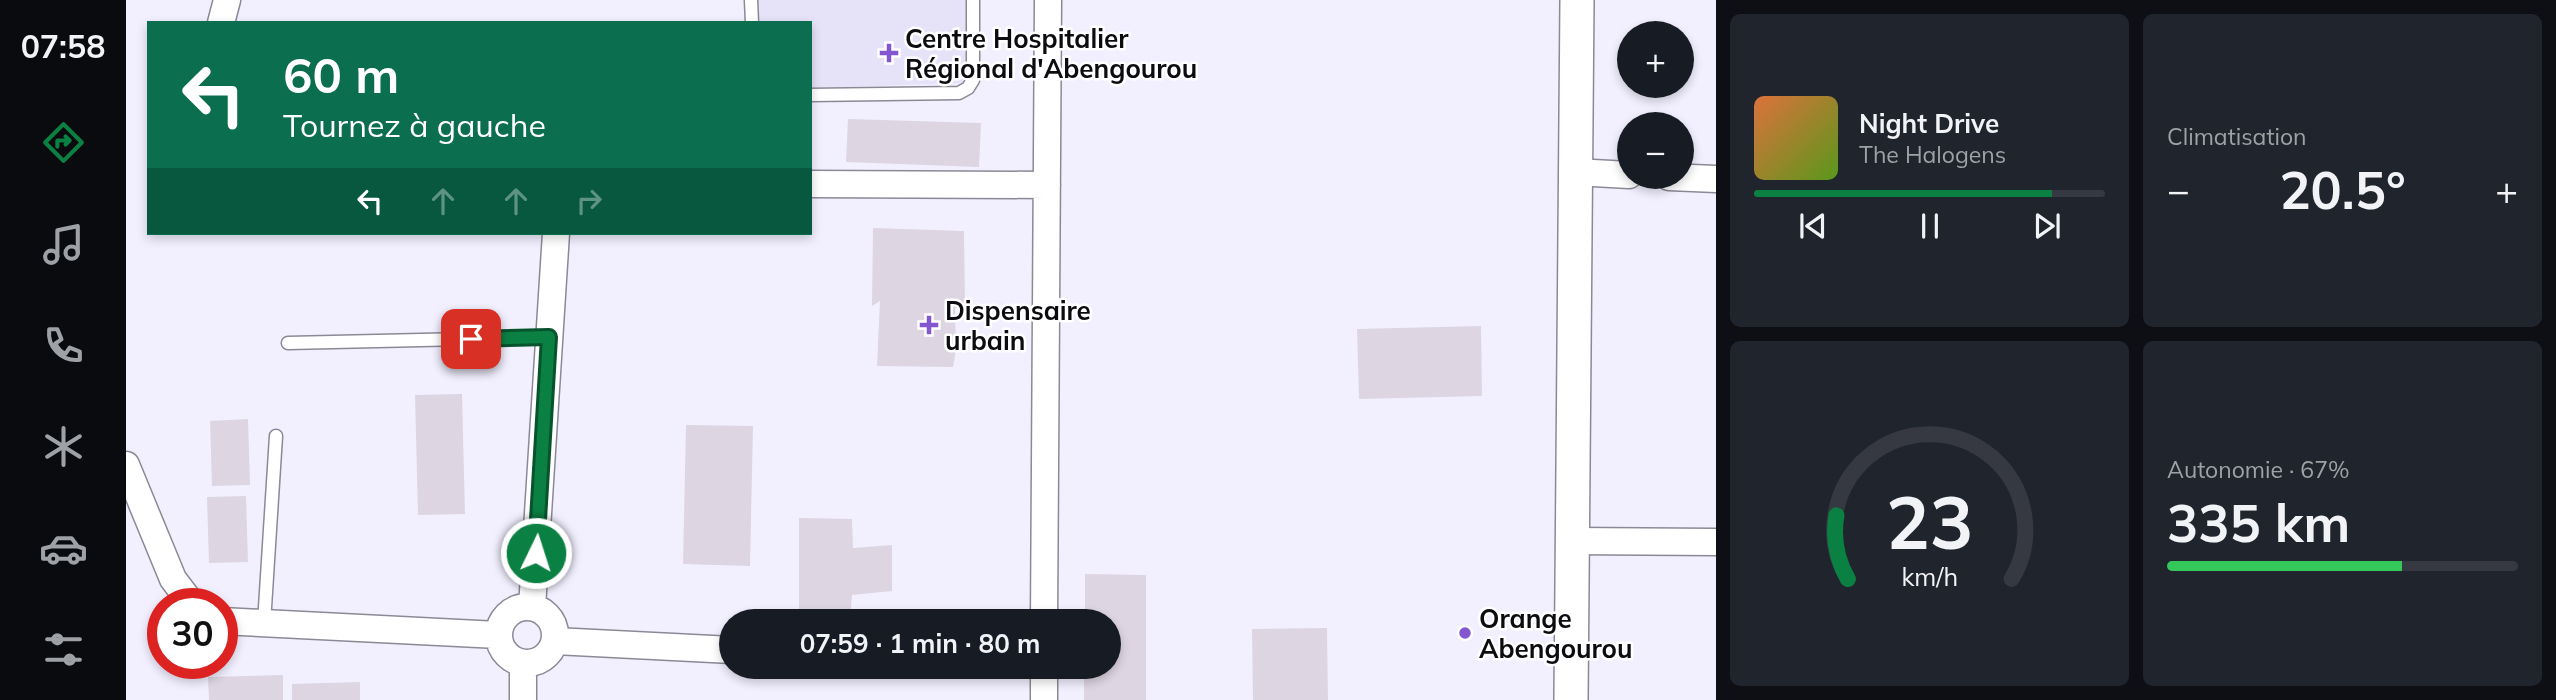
<!DOCTYPE html>
<html lang="fr">
<meta charset="utf-8">
<style>
:root{--surface:#171b24;--page:#20242c;--text:#f1f3f6;--muted:#9ea1a6;--line:#363941;--accent:#0b8043}
body{margin:0;font-family:Mulish,sans-serif;background:var(--page);color:var(--text);height:100vh;display:flex;flex-direction:column;font-size:26px;white-space:nowrap}
*{box-sizing:border-box;margin:0}
p{font-size:23px;color:var(--muted)}
.icon{flex:none;width:38px;height:38px;fill:none;stroke:currentColor;stroke-width:2;stroke-linecap:round;stroke-linejoin:round}
.map{position:relative;flex:1;overflow:hidden}
.sheet{display:flex;flex-direction:column;gap:14px;padding:14px;background:#0d0f14;width:840px}
.sheet>*{flex:none}
.guide{position:absolute;left:21px;top:21px;width:665px;height:214px;border-radius:0px;box-shadow:0 4px 10px #0003;background:#0b6e4f;color:#fff;overflow:hidden}
.tools{position:absolute;left:1491px;top:21px;display:grid;gap:14px}
.tools a{display:grid;place-items:center;width:77px;height:77px;border-radius:50%;background:var(--surface);box-shadow:0 4px 10px #0003;font-size:35px}
.speed{position:absolute;left:21px;top:588px;display:flex;gap:14px;font-size:35px;font-weight:700;text-align:center}
.speed>*{display:grid;place-content:center;width:91px;height:91px;border-radius:50%;background:var(--surface);box-shadow:0 4px 10px #0003;line-height:1}
.speed .limit{border:10px solid #d22;background:#fff;color:#111}
.pin{position:absolute;display:grid;place-items:center;width:60px;height:60px;color:#fff;margin:-30px;border-radius:14px;box-shadow:0 4px 10px #0006}
.me{position:absolute;width:77px;margin:-38px;rotate:4deg;stroke-linejoin:round;filter:drop-shadow(0 0 5px #0008)}
.turn{display:flex;align-items:center;gap:24px;height:147px;padding:0 21px;font-size:32px}
.turn .icon{width:91px;height:91px;stroke-width:2.5}
.turn b{display:block;font-size:49px;line-height:60px}
.lanes{display:flex;align-items:center;height:66px;padding:0 21px;background:#0003;justify-content:center;gap:35px;direction:ltr}
.lanes .off{opacity:.35}
.big{font-size:52px;font-weight:700;line-height:1.1}
.sheet .widget{flex:1;display:flex;flex-direction:column;justify-content:center;gap:10px;min-width:0;padding:0 24px;border-radius:10px;background:var(--page)}
.sheet .dial{align-items:center;gap:0}
.dial svg{height:182px;overflow:visible;fill:none;stroke:var(--line);stroke-width:7;stroke-linecap:round;text-anchor:middle}
.dial text{fill:var(--text);stroke:none}
.song{display:flex;align-items:center;gap:21px}
.cover{width:84px;height:84px;border-radius:10px;background:linear-gradient(135deg,hsl(20 70% 55%),hsl(90 70% 35%))}
.played{height:7px;border-radius:4px;background:linear-gradient(90deg,var(--accent) 85%,var(--line) 85%)}
.keys{display:flex;justify-content:space-around;direction:ltr}
.heat{display:flex;justify-content:space-between;align-items:center;font-size:38px;direction:ltr}
.charge{height:10px;border-radius:5px;background:linear-gradient(90deg,#34c759 67%,var(--line) 0)}
.sheet .tiles{flex:1;display:grid;gap:14px;grid-template-columns:repeat(2,1fr)}
.trip{position:absolute;left:593px;top:609px;width:402px;height:70px;border-radius:35px;background:var(--surface);box-shadow:0 4px 10px #0003;font-weight:700;line-height:70px;text-align:center}
main{display:flex;flex:1;min-height:0}
.dock{display:flex;flex-direction:column;width:126px;justify-content:space-around;align-items:center;background:#090b0e;color:var(--muted)}
.dock .icon{width:49px;height:49px}
.dock .current{color:var(--accent)}
.dock b{font-size:32px;color:var(--text)}
.map>svg:first-child{display:block}
</style>
<main>
<nav class="dock">
<b>07:58</b>
<svg class="icon current" aria-label="directions" viewBox="0 0 24 24"><path d="M12 3l9 9-9 9-9-9zM9 14v-3h6M13 9l2 2-2 2"/></svg>
<svg class="icon" aria-label="music" viewBox="0 0 24 24"><path d="M9 18V5l10-2v13"/><circle cx="6" cy="18" r="3"/><circle cx="16" cy="16" r="3"/></svg>
<svg class="icon" aria-label="phone" viewBox="0 0 24 24"><path d="M5 4h4l2 5-3 2q2 4 5 5l2-3 5 2v4C11 20 4 13 5 4z"/></svg>
<svg class="icon" aria-label="climate" viewBox="0 0 24 24"><path d="M12 3v18M4 7l16 10M4 17L20 7"/></svg>
<svg class="icon" aria-label="car" viewBox="0 0 24 24"><path d="M5 17H2v-5l4-1 3-4h7l3 4 3 1v5h-3M9 17h6M6 11h13"/><circle cx="7" cy="17" r="2"/><circle cx="17" cy="17" r="2"/></svg>
<svg class="icon" aria-label="filters" viewBox="0 0 24 24"><path d="M4 7h16M4 17h16"/><circle cx="9" cy="7" r="2"/><circle cx="15" cy="17" r="2"/></svg>
</nav>
<div class="map">
<svg width="1590" height="700" viewBox="0 0 1590 700">
<rect width="100%" height="100%" fill="#f2f0ff"/>
<path fill="#e6e2f8" d="M 631,0 L 840,0 L 842,83 L 684,88 L 684,23 L 632,23 Z"/>
<path fill="#ddd5e2" d="M 722,119 L 855,123 L 853,167 L 720,162 Z
M 747,228 L 838,231 L 839,308 L 829,308 L 830,350 L 827,367 L 751,366 L 754,301 L 746,306 Z
M 1355,326 L 1356,396 L 1233,399 L 1231,329 Z
M 336,394 L 339,514 L 292,515 L 289,395 Z
M 122,419 L 124,485 L 86,486 L 84,421 Z
M 560,425 L 627,426 L 624,566 L 557,564 Z
M 120,496 L 122,562 L 83,563 L 81,497 Z
M 673,518 L 726,519 L 727,548 L 766,545 L 766,591 L 726,595 L 724,619 L 673,619 Z
M 959,574 L 1020,575 L 1020,700 L 958,700 L 958,667 L 984,667 L 984,621 L 959,621 Z
M 1201,628 L 1202,700 L 1127,700 L 1126,629 Z
M 157,675 L 157,700 L 83,700 L 82,677 Z
M 234,682 L 234,700 L 166,700 L 166,684 Z"/>
<g fill="none" stroke-linecap="round" stroke-linejoin="round">
<g stroke="#8b8996" stroke-width="15">
<path id="service" d="M 625,0 L 626,23
M 684,95 L 833,93 L 842,88 L 847,80 L 847,0
M 162,343 L 423,337
M 138,623 L 150,436"/>
</g>
<g stroke="#8b8996" stroke-width="29">
<path id="minor" d="M 95,23 L 101,0
M 1449,172 L 1503,175
M 1543,177 L 1590,179
M 684,184 L 921,185
M 0,465 L 47,579 L 66,604
M 1446,541 L 1590,542
M373 635a28 28 0 1 1 56 0a28 28 0 1 1-56 0Z
M 406,607 L 430,233
M 96,621 L 372,635
M 918,621 L 922,0
M 429,641 L 606,650
M 397,664 L 397,700
M 918,667 L 918,700"/>
</g>
<g stroke="#8b8996" stroke-width="36">
<path id="tertiary" d="M 1445,700 L 1451,0"/>
</g>
<use href="#service" stroke="#fff" stroke-width="12"/>
<use href="#minor" stroke="#fff" stroke-width="26"/>
<use href="#tertiary" stroke="#fff" stroke-width="33"/>
</g>
<g fill="none" stroke-linecap="round" stroke-linejoin="round">
<g stroke="#07532c" stroke-width="18">
<path id="route" d="M 345,339 L 423,337 L 410,553"/>
</g>
<use href="#route" stroke="#0b8043" stroke-width="12"/>
</g>
<g fill="#8457d0" stroke="#fff" stroke-width="2.5">
<path d="M759.5 42.5h7v7h7v7h-7v7h-7v-7h-7v-7h7z"/>
<path d="M799.5 314.5h7v7h7v7h-7v7h-7v-7h-7v-7h7z"/>
<circle cx="1339" cy="633" r="7"/>
</g>
<g text-anchor="middle" dominant-baseline="central" stroke-width="5" stroke-linejoin="round" paint-order="stroke">
<g font-size="26" font-weight="bold" fill="#0c0b0f" stroke="#fff" text-anchor="start">
<text x="779" y="38">Centre Hospitalier<tspan x="779" dy="30">Régional d'Abengourou</tspan></text>
<text x="819" y="310">Dispensaire<tspan x="819" dy="30">urbain</tspan></text>
<text x="1353" y="618">Orange<tspan x="1353" dy="30">Abengourou</tspan></text>
</g>
</g>
</svg>
<div class="tools">
<a>+</a>
<a>−</a>
</div>
<div class="speed"><div class="limit">30</div></div>
<div class="pin" style="left:345px;top:339px;background:#d93025"><svg class="icon" aria-label="arrive" viewBox="0 0 24 24"><path d="M6 21V4h12l-3 4 3 4H6"/></svg></div>
<svg class="me" style="left:410px;top:553px" viewBox="-20 -20 40 40"><circle r="17" fill="#0b8043" stroke="#fff" stroke-width="3"/><path d="M0-11L8 9 0 5-8 9z" fill="#fff"/></svg>
<div class="trip">07:59 · 1 min · 80 m</div>
<div class="guide">
<div class="turn"><svg class="icon" aria-label="left" viewBox="0 0 24 24"><path d="M17 20v-9H6M10 6l-5 5 5 5"/></svg><div><b>60 m</b>Tournez à gauche</div></div>
<div class="lanes"><svg class="icon" aria-label="left" viewBox="0 0 24 24"><path d="M17 20v-9H6M10 6l-5 5 5 5"/></svg><svg class="icon off" aria-label="ahead" viewBox="0 0 24 24"><path d="M12 20V5M6 11l6-6 6 6"/></svg><svg class="icon off" aria-label="ahead" viewBox="0 0 24 24"><path d="M12 20V5M6 11l6-6 6 6"/></svg><svg class="icon off" aria-label="right" viewBox="0 0 24 24"><path d="M7 20v-9h11M14 6l5 5-5 5"/></svg></div>
</div>
</div>
<section class="sheet">
<div class="tiles">
<div class="widget">
<div class="song"><i class="cover"></i><div><b>Night Drive</b><p>The Halogens</p></div></div>
<div class="played"></div>
<div class="keys"><svg class="icon" aria-label="previous" viewBox="0 0 24 24"><path d="M18 5L8 12l10 7zM5 5v14"/></svg><svg class="icon" aria-label="pause" viewBox="0 0 24 24"><path d="M8 5v14M16 5v14"/></svg><svg class="icon" aria-label="next" viewBox="0 0 24 24"><path d="M6 5l10 7-10 7zM19 5v14"/></svg></div>
</div>
<div class="widget"><p>Climatisation</p>
<div class="heat"><a>−</a><b class="big">20.5°</b><a>+</a></div>
</div>
<div class="widget dial"><svg viewBox="0 0 100 80">
<path d="M14 69A42 42 0 1 1 86 69"/>
<path d="M14 69A42 42 0 0 1 9 41" stroke="#0b8043"/>
<text x="50" y="56" font-size="32" font-weight="700">23</text>
<text x="50" y="72" font-size="11">km/h</text>
</svg></div>
<div class="widget"><p>Autonomie · 67%</p><b class="big">335 km</b><div class="charge"></div></div>
</div>
</section>
</main>
